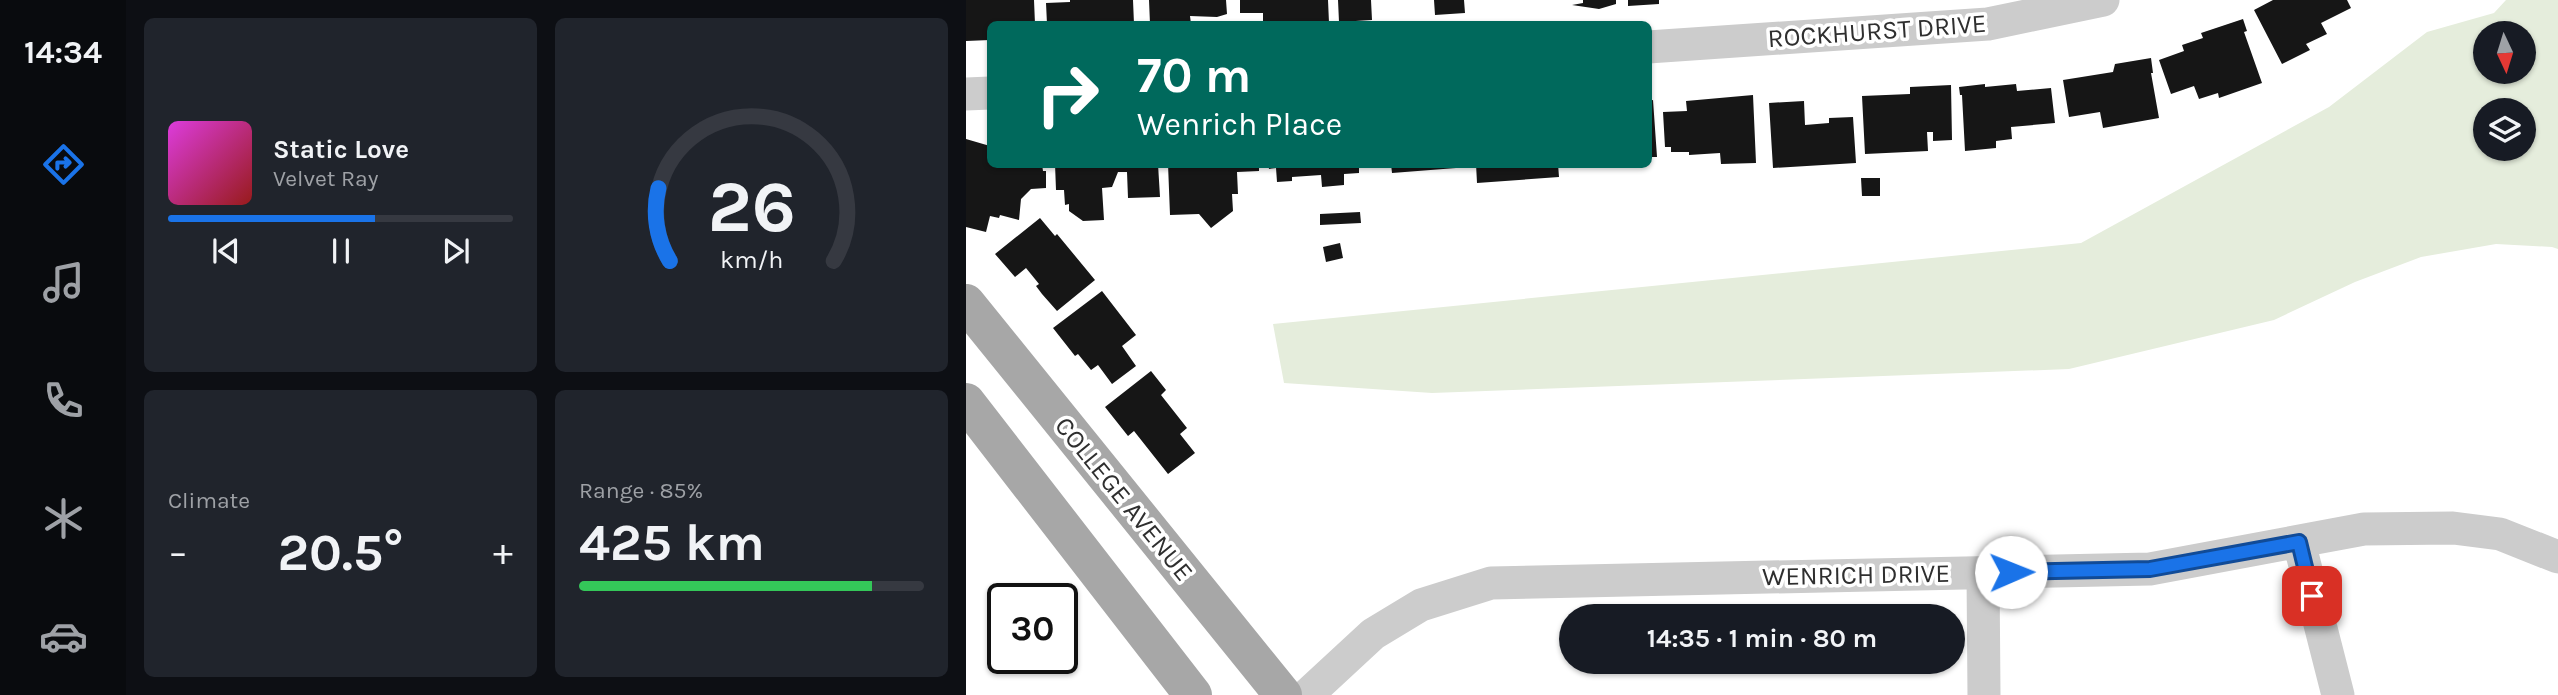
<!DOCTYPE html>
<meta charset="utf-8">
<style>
:root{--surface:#171b24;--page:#20242c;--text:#f1f3f6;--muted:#9ea1a6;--line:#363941;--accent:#1a73e8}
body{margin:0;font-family:Karla,sans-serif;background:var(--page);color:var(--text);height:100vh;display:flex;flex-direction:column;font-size:26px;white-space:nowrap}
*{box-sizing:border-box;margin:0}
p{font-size:23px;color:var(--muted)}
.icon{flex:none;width:38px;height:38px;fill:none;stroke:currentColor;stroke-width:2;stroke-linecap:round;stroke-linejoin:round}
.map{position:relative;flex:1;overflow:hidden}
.details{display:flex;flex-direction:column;gap:18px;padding:18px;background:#0d0f14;width:840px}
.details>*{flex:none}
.banner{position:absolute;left:21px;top:21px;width:665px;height:147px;border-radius:10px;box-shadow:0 2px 5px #0004;background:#00695c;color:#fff;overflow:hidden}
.needle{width:46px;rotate:176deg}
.controls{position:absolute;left:1507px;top:21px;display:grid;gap:14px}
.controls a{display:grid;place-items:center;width:63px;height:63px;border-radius:50%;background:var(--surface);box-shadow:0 2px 5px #0004;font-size:35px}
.speed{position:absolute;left:21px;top:583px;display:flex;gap:14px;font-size:35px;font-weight:700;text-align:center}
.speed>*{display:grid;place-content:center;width:91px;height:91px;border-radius:50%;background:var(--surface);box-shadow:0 2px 5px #0004;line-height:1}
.speed .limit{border:4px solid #111;border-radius:10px;background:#fff;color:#111}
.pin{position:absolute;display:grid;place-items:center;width:60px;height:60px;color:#fff;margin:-30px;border-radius:14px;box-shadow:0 4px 10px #0006}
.me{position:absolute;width:77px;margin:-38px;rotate:89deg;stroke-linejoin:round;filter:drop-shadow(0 0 5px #0008)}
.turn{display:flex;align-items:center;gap:24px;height:147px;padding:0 35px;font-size:32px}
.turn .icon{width:91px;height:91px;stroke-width:2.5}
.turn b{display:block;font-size:49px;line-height:60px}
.big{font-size:52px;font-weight:700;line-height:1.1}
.details .card{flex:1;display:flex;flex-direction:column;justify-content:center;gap:10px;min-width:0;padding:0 24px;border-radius:10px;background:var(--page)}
.details .dial{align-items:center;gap:0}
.dial svg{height:182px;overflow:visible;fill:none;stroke:var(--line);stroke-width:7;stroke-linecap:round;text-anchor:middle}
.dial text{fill:var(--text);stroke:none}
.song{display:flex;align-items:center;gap:21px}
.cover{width:84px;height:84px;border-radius:10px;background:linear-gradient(135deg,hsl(300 70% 55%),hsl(0 70% 35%))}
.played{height:7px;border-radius:4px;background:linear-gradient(90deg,var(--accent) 60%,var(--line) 60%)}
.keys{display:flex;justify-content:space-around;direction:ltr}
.heat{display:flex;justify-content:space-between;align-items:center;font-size:38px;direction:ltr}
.charge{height:10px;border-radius:5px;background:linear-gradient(90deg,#34c759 85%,var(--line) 0)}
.details .tiles{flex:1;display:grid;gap:18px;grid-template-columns:repeat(2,1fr)}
.trip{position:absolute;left:593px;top:604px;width:406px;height:70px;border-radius:35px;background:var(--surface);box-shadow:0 2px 5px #0004;font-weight:700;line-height:70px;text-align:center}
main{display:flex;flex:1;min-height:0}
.dock{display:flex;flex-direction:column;width:126px;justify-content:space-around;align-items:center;background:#090b0e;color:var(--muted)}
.dock .icon{width:49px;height:49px}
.dock .active{color:var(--accent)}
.dock b{font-size:32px;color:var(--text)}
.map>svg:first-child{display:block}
</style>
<main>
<nav class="dock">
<b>14:34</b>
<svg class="icon active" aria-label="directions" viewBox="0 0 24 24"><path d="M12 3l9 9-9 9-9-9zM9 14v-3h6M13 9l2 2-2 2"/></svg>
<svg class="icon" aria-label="music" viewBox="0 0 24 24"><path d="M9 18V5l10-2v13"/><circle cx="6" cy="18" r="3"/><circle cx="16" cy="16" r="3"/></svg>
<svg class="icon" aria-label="phone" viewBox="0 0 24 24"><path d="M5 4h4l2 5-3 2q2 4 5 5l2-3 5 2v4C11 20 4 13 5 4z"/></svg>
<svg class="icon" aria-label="climate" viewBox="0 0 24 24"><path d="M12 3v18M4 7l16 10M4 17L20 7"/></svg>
<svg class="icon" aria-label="car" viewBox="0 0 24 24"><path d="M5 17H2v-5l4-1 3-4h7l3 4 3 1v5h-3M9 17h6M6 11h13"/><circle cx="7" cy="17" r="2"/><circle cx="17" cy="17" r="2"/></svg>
</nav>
<section class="details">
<div class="tiles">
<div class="card">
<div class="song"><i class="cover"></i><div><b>Static Love</b><p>Velvet Ray</p></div></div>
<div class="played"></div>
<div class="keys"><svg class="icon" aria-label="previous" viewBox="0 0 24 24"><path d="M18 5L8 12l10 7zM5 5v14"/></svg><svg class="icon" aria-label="pause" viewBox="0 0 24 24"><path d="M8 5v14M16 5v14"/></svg><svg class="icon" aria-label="next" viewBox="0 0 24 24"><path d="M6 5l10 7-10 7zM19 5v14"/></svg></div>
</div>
<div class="card dial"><svg viewBox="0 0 100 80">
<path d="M14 69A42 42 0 1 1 86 69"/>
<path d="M14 69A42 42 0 0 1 9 37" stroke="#1a73e8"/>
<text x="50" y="56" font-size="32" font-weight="700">26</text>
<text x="50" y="72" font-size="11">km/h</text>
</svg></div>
<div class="card"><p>Climate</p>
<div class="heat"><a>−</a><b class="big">20.5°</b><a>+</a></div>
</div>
<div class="card"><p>Range · 85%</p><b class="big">425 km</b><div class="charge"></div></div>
</div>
</section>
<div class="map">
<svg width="1592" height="695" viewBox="0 0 1592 695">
<rect width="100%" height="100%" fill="#fff"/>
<path fill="#e5eddc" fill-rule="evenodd" d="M 1540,0 L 1592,0 L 1592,249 L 1586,247 L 1530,244 L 1455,257 L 1389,282 L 1308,320 L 1103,369 L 466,393 L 318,383 L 307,324 L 1115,243 L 1363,107 L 1461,32 L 1528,13 ZM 1519,33 L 1558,33 L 1558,72 L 1519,72 ZM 1519,110 L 1558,110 L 1558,149 L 1519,149 Z"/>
<path fill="#161616" d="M 0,0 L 68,0 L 69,24 L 24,24 L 24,40 L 0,41 Z
M 104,0 L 167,0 L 168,24 L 81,24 L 80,3 L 104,2 Z
M 183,0 L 260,0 L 261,14 L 251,17 L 224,16 L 225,24 L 184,24 Z
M 274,0 L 362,0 L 363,23 L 297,22 L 297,13 L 274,13 Z
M 372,0 L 405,0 L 406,20 L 373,22 Z
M 468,0 L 498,0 L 499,13 L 469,15 Z
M 617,0 L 650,0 L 650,4 L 633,9 L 606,5 L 617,3 Z
M 662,0 L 693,0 L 693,4 L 662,6 Z
M 1307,0 L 1381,0 L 1385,8 L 1355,23 L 1361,34 L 1340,44 L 1344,50 L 1316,64 L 1288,10 Z
M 1277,19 L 1281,31 L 1278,32 L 1296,83 L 1253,98 L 1252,93 L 1233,99 L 1228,86 L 1205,94 L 1193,60 L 1218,51 L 1216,45 L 1237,38 L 1235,33 Z
M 1185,58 L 1187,73 L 1185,73 L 1193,118 L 1137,128 L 1134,112 L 1103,117 L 1097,80 L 1147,72 L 1149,64 Z
M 1019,84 L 1019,87 L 1050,84 L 1051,91 L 1085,88 L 1089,123 L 1045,127 L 1046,139 L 1030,141 L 1030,148 L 999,151 L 996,95 L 994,95 L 993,87 Z
M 985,85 L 986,140 L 967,141 L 967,132 L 961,132 L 962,151 L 899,154 L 896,96 L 944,94 L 944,87 Z
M 787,95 L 790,163 L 755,164 L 754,153 L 723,155 L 723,152 L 705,152 L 705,147 L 699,147 L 697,112 L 721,111 L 720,101 Z
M 687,100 L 691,157 L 682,157 L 682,101 Z
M 838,101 L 839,125 L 863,123 L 863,118 L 887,117 L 890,163 L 807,168 L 803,103 Z
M 0,139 L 24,146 L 24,164 L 76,164 L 77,171 L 80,171 L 80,188 L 65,189 L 55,199 L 53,220 L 34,215 L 33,218 L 24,216 L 20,232 L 0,227 Z
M 89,164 L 192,164 L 194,197 L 162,198 L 161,172 L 152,172 L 146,187 L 136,188 L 138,220 L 117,221 L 103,211 L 103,204 L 99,205 L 98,190 L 90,190 Z
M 202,164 L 293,164 L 293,171 L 271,172 L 272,194 L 266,194 L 267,211 L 245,228 L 233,214 L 204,215 Z
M 302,164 L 393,164 L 393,173 L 378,174 L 378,185 L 356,187 L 355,175 L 326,177 L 326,181 L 311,182 L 310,168 L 303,169 Z
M 425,164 L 490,164 L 490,168 L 426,173 Z
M 510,164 L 592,164 L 593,177 L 511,183 Z
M 895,178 L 914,178 L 914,196 L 896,196 Z
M 394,212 L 395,223 L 354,225 L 354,214 Z
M 74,218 L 89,236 L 91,234 L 129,280 L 91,311 L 76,294 L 70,286 L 73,284 L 60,268 L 49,277 L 29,254 Z
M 374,243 L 377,258 L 360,262 L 357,247 Z
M 136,291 L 170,335 L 156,346 L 170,366 L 146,384 L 132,365 L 125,370 L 112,354 L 109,356 L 87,328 Z
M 185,371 L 200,390 L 195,395 L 221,428 L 214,434 L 229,453 L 202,474 L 168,431 L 162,436 L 139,407 Z"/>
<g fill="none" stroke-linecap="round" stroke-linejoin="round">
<path stroke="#ccc" stroke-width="33" d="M 682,47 L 1022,24 L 1137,0
M 0,94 L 24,93
M 1333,542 L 1372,695
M 1017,572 L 1018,695
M 341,695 L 407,634 L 455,605 L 525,583 L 1184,569 L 1398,529 L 1487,528 L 1534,534 L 1592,557"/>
<path stroke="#a7a7a7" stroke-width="38" d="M 0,303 L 317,695
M 0,402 L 227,695"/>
</g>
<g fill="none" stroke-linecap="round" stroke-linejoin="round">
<g stroke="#114b97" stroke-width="18">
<path id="route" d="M 1045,572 L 1184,569 L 1333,542 L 1346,596"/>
</g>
<use href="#route" stroke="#1a73e8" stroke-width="12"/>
</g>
<g text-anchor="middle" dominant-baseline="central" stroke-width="7" stroke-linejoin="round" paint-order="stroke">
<g font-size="26" fill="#2f2f2f" stroke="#fff">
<text transform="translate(911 31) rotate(-4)">ROCKHURST DRIVE</text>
<text transform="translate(158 499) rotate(51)">COLLEGE AVENUE</text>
<text transform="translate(890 575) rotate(-1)">WENRICH DRIVE</text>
</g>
</g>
</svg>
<div class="controls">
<a><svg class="needle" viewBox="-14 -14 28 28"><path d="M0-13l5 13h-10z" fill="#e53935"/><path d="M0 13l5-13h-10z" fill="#9ea1a6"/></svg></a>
<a><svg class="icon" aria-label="layers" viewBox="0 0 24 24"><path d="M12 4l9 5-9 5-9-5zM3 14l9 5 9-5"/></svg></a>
</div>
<div class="speed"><div class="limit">30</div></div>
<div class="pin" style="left:1346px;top:596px;background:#d93025"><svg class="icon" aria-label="arrive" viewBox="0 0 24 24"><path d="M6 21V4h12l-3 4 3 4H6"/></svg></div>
<svg class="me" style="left:1045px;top:572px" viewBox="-20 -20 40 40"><circle r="19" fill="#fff"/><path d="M0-13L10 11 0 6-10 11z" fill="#1a73e8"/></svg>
<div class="trip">14:35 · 1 min · 80 m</div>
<div class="banner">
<div class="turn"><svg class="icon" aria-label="right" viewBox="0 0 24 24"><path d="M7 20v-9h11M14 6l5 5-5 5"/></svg><div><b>70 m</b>Wenrich Place</div></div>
</div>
</div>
</main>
